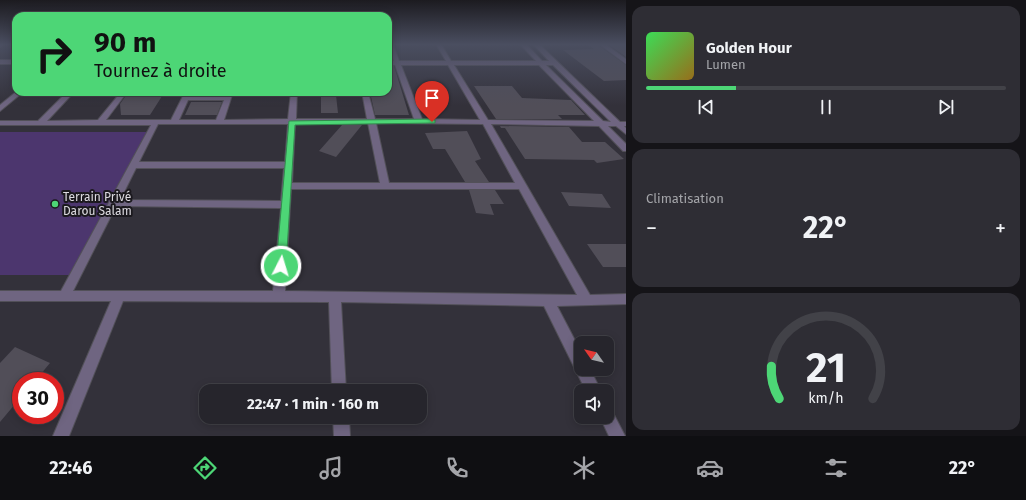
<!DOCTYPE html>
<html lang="fr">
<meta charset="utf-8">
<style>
:root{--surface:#26252c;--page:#2e2d34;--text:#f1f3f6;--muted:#a4a5a9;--line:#424248;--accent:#4dd676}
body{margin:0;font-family:"Fira Sans",sans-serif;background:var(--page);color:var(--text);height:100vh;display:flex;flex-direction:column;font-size:15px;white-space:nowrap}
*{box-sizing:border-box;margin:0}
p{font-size:13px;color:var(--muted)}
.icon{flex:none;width:22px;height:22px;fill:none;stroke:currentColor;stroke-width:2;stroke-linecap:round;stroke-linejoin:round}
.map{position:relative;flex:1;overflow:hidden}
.sheet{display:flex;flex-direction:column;gap:6px;padding:6px;background:#151418;width:400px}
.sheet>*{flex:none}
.banner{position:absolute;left:12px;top:12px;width:380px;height:84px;border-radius:12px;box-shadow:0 2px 10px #0003,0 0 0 1px var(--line);background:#4dd676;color:#111;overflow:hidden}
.needle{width:26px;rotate:304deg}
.buttons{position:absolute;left:574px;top:336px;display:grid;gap:8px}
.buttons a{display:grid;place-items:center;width:40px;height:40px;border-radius:8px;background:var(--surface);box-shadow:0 2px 10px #0003,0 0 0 1px var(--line);font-size:20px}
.speed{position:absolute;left:12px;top:372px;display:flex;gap:8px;font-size:20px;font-weight:700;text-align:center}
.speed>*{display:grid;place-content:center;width:52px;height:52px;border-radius:50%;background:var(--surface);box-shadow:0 2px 10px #0003,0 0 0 1px var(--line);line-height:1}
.speed .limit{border:6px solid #d22;background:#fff;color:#111}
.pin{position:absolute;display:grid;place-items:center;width:34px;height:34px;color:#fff;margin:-41px -17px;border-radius:50% 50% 50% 0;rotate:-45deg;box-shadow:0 0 4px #0007}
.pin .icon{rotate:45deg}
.me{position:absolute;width:44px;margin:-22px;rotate:5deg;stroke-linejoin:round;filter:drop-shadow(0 0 3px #0008)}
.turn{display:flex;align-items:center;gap:14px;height:84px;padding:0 16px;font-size:18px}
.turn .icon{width:52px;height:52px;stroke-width:2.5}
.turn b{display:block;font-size:28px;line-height:34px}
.big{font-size:30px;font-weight:700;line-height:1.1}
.sheet .tile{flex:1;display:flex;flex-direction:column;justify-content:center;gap:6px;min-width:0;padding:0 14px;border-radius:12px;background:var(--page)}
.sheet .dial{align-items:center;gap:0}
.dial svg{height:104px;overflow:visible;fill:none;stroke:var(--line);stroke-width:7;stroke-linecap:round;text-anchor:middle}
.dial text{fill:var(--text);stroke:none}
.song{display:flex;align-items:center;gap:12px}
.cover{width:48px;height:48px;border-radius:6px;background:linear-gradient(135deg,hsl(130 70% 55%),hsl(40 70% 35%))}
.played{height:4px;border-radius:2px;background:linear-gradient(90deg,var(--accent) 25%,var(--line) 25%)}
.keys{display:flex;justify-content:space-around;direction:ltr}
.heat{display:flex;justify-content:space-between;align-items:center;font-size:22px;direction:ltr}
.trip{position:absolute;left:199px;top:384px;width:228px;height:40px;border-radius:12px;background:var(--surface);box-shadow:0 2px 10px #0003,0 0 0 1px var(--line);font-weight:700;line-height:40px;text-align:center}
.menu{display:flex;height:64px;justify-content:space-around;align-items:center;background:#0f0f12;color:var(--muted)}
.menu .icon{width:28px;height:28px}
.menu .current{color:var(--accent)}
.menu b{font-size:18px;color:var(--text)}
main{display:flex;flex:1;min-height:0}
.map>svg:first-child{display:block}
</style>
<main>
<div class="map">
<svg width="626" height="436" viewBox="0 0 626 436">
<rect width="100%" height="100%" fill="#33313a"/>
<path fill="#4c366e" d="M 0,132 L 150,132 L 70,275 L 0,275 Z"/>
<path fill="#514e58" d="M 588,45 L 598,45 L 626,65 L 626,80 L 604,81 L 563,50 L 594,49 Z
M 609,45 L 626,45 L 626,57 Z
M 388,66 L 394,66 L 409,115 L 375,115 L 370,92 L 388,92 Z
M 474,86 L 512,86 L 522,98 L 571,100 L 585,115 L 558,115 L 562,119 L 496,119 Z
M 164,93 L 150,115 L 121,115 L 120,104 L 127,94 Z
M 321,95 L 336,95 L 338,113 L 321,113 Z
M 191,102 L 222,102 L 217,115 L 185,115 Z
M 342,125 L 362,125 L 336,157 L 319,151 Z
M 500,126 L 569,127 L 582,142 L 605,142 L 624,159 L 597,163 L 594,160 L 525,159 L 505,128 L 501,128 Z
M 467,131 L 481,159 L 475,161 L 489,182 L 465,182 L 445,149 L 433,149 L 425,133 Z
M 469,190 L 495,190 L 504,204 L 490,204 L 494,215 L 476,213 Z
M 561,192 L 602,194 L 611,208 L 569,206 Z
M 587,244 L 626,244 L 626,267 L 603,267 Z
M 15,347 L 50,363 L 35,381 L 21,381 L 21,397 L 0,422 L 0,363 Z"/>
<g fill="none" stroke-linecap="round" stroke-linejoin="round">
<g stroke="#525058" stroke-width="2">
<path id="minor" d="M 0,44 L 3,44 L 0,47 Z
M 388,44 L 393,44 L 399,61 L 446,61 L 436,44 L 441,44 L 451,61 L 536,61 L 520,44 L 526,44 L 542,61 L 549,61 L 533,44 L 539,44 L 620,122 L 626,122 L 626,126 L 624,126 L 626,128 L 626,134 L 616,126 L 608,126 L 626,144 L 626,151 L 623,151 L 599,126 L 491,124 L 590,295 L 626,294 L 626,304 L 557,306 L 581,352 L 581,369 L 590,369 L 601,391 L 586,391 L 544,306 L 341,302 L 346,391 L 332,391 L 329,302 L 123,301 L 69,436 L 53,436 L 111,301 L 0,301 L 0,291 L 61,291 L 151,125 L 0,125 L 0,121 L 38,121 L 67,92 L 74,92 L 47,121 L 98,120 L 121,92 L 127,92 L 106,120 L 171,120 L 185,92 L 191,92 L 190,96 L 225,96 L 227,92 L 233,92 L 224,120 L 288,119 L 291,92 L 297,92 L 296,119 L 367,119 L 362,92 L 368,92 L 375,119 L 414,119 L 395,65 L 388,65 L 388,61 L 394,61 ZM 401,65 L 448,65 L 480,120 L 422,119 ZM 454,65 L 539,65 L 594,121 L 488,120 ZM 546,65 L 553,65 L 611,122 L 603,121 ZM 188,100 L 224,100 L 216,120 L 179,120 ZM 368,123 L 380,183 L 292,183 L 295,124 ZM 376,123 L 483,124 L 515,183 L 389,183 ZM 158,124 L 288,124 L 285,162 L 139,162 ZM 136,168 L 284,168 L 281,201 L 120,200 ZM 291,189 L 519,189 L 577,295 L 285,291 ZM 116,206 L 281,208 L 273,291 L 73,291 Z
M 599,44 L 605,44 L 626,59 L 626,64 Z
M 0,60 L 16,60 L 16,64 L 0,64 Z
M 16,92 L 23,92 L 0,111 L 0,105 Z
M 607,408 L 612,411 L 625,436 L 609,436 L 600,417 L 607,417 Z
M 333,417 L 349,417 L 350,436 L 334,436 Z"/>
</g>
<use href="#minor" fill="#6f6581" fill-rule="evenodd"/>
</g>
<linearGradient id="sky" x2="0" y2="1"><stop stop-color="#1c1b20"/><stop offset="0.42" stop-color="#4a4e60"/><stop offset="1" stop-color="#4a4e60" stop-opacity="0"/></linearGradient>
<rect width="626" height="106" fill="url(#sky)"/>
<path fill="#4dd676" stroke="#328b4d" d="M 432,119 L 435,120 L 435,123 L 295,125 L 286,266 L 285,269 L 278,269 L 276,266 L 289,121 Z"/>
<circle fill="#4dd676" stroke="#1b191e" stroke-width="1.5" cx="55" cy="204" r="4"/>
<g text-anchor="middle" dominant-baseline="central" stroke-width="4" stroke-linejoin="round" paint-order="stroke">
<g font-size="12" fill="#dddbe1" stroke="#1b191e" text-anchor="start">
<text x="63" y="197">Terrain Privé<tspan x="63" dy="14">Darou Salam</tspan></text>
</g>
</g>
</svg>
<div class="buttons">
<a><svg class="needle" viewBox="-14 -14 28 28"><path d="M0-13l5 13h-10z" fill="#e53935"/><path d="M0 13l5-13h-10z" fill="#a4a5a9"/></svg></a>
<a><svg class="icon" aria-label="sound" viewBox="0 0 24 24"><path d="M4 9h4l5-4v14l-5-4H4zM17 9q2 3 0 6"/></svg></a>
</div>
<div class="speed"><div class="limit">30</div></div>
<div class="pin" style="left:432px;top:122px;background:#d93025"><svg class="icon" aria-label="arrive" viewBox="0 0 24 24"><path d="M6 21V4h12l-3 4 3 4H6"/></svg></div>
<svg class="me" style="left:281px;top:266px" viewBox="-20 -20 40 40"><circle r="17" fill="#4dd676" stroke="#fff" stroke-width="3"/><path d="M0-11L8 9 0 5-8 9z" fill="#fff"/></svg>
<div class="trip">22:47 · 1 min · 160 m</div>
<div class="banner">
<div class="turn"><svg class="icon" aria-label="right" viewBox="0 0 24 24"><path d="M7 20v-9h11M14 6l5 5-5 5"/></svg><div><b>90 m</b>Tournez à droite</div></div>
</div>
</div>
<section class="sheet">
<div class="tile">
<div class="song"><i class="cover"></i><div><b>Golden Hour</b><p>Lumen</p></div></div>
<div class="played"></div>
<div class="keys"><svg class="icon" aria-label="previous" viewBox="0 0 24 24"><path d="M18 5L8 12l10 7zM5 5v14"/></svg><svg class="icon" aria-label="pause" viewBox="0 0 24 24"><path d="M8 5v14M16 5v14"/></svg><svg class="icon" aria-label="next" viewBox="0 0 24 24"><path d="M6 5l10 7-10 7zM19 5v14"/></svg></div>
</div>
<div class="tile"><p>Climatisation</p>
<div class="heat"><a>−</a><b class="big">22°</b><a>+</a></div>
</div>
<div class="tile dial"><svg viewBox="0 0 100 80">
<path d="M14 69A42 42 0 1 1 86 69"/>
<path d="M14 69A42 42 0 0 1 8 44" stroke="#4dd676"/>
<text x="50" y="56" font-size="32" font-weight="700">21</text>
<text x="50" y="72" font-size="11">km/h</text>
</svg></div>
</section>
</main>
<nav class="menu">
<b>22:46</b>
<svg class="icon current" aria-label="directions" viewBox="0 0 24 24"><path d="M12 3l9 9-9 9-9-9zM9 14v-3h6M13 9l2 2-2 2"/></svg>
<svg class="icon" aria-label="music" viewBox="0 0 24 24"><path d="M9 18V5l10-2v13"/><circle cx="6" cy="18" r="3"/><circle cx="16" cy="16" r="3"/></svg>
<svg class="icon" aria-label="phone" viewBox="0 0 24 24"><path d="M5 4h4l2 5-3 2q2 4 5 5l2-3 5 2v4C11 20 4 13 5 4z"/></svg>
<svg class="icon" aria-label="climate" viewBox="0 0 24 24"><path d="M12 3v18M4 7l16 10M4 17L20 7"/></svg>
<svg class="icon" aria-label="car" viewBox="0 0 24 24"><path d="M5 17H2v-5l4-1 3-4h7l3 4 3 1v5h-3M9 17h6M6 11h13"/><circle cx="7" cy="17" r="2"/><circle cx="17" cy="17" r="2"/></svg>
<svg class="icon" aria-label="filters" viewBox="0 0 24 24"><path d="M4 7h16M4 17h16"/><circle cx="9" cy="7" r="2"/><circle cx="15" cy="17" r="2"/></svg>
<b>22°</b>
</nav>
